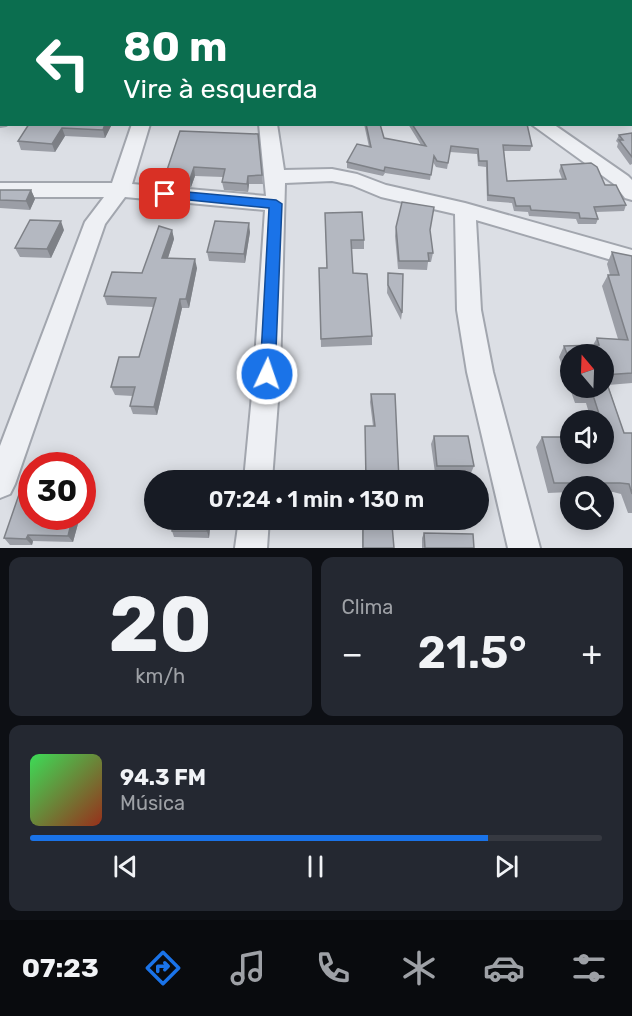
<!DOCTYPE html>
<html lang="pt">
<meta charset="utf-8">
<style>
:root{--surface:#171b24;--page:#242831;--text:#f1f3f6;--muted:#9ea1a6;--line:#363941;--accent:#1a73e8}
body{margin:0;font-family:Rubik,sans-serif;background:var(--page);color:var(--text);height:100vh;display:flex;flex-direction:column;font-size:22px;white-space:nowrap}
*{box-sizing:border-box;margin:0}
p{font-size:20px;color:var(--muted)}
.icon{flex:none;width:33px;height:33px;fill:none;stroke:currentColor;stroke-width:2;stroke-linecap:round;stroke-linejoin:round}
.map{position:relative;height:548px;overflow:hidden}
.sheet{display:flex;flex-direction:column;gap:9px;padding:9px;background:#0d0f14;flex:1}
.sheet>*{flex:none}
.banner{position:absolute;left:0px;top:0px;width:633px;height:126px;box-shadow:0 3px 15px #0003;background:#0b6e4f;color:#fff;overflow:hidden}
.needle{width:39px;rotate:341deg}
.fabs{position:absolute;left:560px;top:344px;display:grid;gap:12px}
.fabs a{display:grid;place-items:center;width:54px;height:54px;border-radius:50%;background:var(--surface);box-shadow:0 3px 15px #0003;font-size:30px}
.speed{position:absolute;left:18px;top:452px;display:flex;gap:12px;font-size:30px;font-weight:700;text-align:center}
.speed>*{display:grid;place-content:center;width:78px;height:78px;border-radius:50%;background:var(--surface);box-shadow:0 3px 15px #0003;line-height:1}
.speed .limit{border:9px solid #d22;background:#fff;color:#111}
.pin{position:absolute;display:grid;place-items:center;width:51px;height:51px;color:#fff;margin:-26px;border-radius:12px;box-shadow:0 3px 9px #0006}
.me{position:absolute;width:66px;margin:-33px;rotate:3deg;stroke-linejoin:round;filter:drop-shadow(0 0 4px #0008)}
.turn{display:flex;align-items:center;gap:21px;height:126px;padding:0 24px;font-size:27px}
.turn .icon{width:78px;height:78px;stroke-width:2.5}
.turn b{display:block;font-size:42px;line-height:51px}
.big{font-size:45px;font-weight:600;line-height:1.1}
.sheet .tile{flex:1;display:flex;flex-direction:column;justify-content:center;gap:9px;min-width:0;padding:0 21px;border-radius:12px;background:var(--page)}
.sheet .dial{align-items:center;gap:0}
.dial b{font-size:78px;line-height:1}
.song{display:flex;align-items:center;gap:18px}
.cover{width:72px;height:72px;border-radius:9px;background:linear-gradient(135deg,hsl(130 70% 55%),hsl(10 70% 35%))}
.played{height:6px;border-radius:3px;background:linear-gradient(90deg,var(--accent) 80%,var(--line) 80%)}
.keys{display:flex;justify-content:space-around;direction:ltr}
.heat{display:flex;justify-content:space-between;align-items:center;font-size:33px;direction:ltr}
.sheet .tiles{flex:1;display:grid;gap:9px;grid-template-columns:1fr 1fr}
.tile:last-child{grid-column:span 2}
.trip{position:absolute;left:144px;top:470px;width:345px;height:60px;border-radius:30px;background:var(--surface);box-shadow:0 3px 15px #0003;font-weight:600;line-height:60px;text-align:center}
.menu{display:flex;height:96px;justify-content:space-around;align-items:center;background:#090b0e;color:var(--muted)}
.menu .icon{width:42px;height:42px}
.menu .selected{color:var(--accent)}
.menu b{font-size:27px;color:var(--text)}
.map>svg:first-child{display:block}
</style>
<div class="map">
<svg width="632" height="548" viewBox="0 0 632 548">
<rect width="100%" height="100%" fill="#dcdfe5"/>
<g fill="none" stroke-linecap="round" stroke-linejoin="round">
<g stroke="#a2a6ae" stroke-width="4">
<path id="street" d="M 87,0 L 102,0 L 86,2 Z
M 0,90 L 2,90 L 2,100 L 0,100 Z
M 0,113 L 2,124 L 6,125 L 0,126 Z
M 132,124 L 150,124 L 132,184 L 266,196 L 259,124 L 277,124 L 284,170 L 332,169 L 357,174 L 386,185 L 465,203 L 632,250 L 632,266 L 476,220 L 481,310 L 493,372 L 540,548 L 508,548 L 467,372 L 457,310 L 455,214 L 381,197 L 352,185 L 332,181 L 285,183 L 280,374 L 272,480 L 244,480 L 254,374 L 265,210 L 125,197 L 105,224 L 15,484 L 10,494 L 0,498 L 0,446 L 85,222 L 104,197 L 0,197 L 0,183 L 112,183 Z
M 531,124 L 553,124 L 628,176 L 632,180 L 632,200 L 625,198 L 614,184 Z
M 239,519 L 269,519 L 267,548 L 235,548 Z"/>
</g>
<use href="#street" fill="#eef0f4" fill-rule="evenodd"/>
</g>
<path fill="#9b9ea6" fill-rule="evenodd" d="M 62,0 L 83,0 L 81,2 L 70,2 Z
M 111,0 L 282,0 L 281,2 L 118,2 Z
M 29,124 L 112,124 L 105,138 L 65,136 L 55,152 L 21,150 L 18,141 Z
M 364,124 L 380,124 L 384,138 L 421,145 L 408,124 L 527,124 L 532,146 L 530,151 L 504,151 L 507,181 L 562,179 L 559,171 L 561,165 L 605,185 L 626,205 L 624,211 L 596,212 L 598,219 L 596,224 L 578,224 L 576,219 L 529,216 L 528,212 L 514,211 L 512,203 L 487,201 L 486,167 L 478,166 L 477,154 L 450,152 L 447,169 L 436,167 L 433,162 L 430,180 L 385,173 L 383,176 L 347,168 L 347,162 L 369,147 Z
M 632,133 L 632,164 L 630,165 L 617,147 L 618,143 L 616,141 L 619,135 Z
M 258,134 L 263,184 L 249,184 L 248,192 L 224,190 L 222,182 L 223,177 L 195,176 L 191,187 L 167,185 L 165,176 Z
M 0,190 L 31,190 L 35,199 L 30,210 L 0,208 Z
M 325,221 L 364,240 L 364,249 L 351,249 L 353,273 L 372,336 L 372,345 L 321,347 L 319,268 L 327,268 Z
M 396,227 L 430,230 L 433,253 L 431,262 L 428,262 L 427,270 L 398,269 L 395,236 Z
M 64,230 L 51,258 L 20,257 L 15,248 Z
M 172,230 L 174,239 L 168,258 L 197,268 L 189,308 L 182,308 L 157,415 L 133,414 L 130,406 L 133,396 L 115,395 L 111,387 L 139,357 L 154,307 L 107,305 L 104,296 L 142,273 Z
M 250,232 L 245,263 L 209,261 L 207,252 Z
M 612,252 L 632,256 L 632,383 L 608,385 L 624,433 L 632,433 L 632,513 L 628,513 L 621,494 L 613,492 L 603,492 L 603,486 L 570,486 L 570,492 L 548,493 L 536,447 L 542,437 L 603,453 L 603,420 L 591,420 L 586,403 L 575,403 L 559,357 L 564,346 L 593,345 L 597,338 L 618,339 L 602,286 L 608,275 L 610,275 L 607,264 ZM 570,354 L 603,387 L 570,387 Z
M 388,273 L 402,313 L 401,320 L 387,293 Z
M 371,394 L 399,480 L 365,480 L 365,426 L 373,426 L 370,402 Z
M 434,436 L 474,466 L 471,473 L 435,473 L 431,444 Z
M 32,516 L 79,520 L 73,542 L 33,541 L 32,545 L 10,545 L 4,538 Z
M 211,519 L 209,538 L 174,537 L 172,531 Z
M 331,519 L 347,519 L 346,521 L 331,521 Z
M 363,525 L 394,548 L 362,548 L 362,532 Z
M 424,533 L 474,548 L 422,548 L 422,538 Z"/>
<path fill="#7e8187" d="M 2,5 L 2,14 L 0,16 L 0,7 Z
M 105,124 L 112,124 L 105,138 L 103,130 Z
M 62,128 L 65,136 L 55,152 L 52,144 Z
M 194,167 L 195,176 L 191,187 L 190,179 Z
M 248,176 L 249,184 L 248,192 L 247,184 Z
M 31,190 L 35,199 L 30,210 L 26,201 Z
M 61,221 L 64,230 L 51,258 L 47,249 Z
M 249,223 L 250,232 L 245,263 L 244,254 Z
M 172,230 L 174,239 L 165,267 L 162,258 Z
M 195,259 L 197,268 L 189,308 L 186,299 Z
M 180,299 L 182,308 L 157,415 L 154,407 Z
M 76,458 L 80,465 L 73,465 Z
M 73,516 L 76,516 L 79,520 L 73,542 L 68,536 Z
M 208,519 L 211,519 L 209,538 L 207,531 Z
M 28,535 L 33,541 L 32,545 L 26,539 Z"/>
<path fill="#b4b8c1" stroke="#7e8187" stroke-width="1.5" d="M 0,0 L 6,0 L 5,2 L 2,2 L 2,5 L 0,7 Z
M 139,0 L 277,0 L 276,2 L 146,2 Z
M 298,0 L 632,0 L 632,43 L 632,2 L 297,2 Z
M 29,124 L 105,124 L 103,130 L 62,128 L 52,144 L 18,141 Z
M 366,124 L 380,124 L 384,138 L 426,146 L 412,124 L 527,124 L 532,146 L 503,145 L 507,181 L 566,179 L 561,165 L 591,163 L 597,167 L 605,185 L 616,185 L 626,205 L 594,207 L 598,219 L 580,218 L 579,213 L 531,210 L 530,206 L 516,206 L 514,198 L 488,195 L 487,161 L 479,161 L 478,149 L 451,146 L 448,163 L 437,161 L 434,156 L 431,175 L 385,167 L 384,171 L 347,162 L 357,144 L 371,147 Z
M 180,131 L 258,134 L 262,175 L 248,176 L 247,184 L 222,182 L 225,169 L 194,167 L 190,179 L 165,176 Z
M 632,133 L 632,157 L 619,140 L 623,140 L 619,135 Z
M 0,190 L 31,190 L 26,201 L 0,200 Z
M 402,202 L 434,207 L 430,230 L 433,253 L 428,253 L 429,261 L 399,261 L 396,227 Z
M 362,212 L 364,240 L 351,240 L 353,273 L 367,274 L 372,336 L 321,339 L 319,268 L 327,268 L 325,213 Z
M 30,220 L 61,221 L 47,249 L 15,248 Z
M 215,221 L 249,223 L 244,254 L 207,252 Z
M 159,226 L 172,230 L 162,258 L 195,259 L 186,299 L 180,299 L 154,407 L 130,406 L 135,387 L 111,387 L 119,357 L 139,357 L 156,298 L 104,296 L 112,272 L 142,273 Z
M 612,252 L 632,256 L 632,373 L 604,375 L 624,433 L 632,433 L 632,494 L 629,484 L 620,483 L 554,483 L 542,437 L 570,437 L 570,453 L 603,453 L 603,436 L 606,436 L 603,428 L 603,420 L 601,420 L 592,392 L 581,393 L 579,387 L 603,387 L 603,354 L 570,354 L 570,362 L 564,346 L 599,345 L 597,338 L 628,340 L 608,275 L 619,275 Z
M 388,273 L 403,274 L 402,313 L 388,285 Z
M 371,394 L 395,394 L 399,480 L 366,480 L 365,426 L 375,426 Z
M 434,436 L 468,436 L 474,466 L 437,466 Z
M 56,457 L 76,458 L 73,465 L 54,465 Z
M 181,472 L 214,472 L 213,480 L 180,480 Z
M 25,477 L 32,478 L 32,516 L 73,516 L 68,536 L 28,535 L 26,539 L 4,538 Z
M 173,519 L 208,519 L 207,531 L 172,531 Z
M 363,525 L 392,525 L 394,548 L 363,548 Z
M 424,533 L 473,534 L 474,548 L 425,548 Z"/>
<path fill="#1a73e8" stroke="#114b97" stroke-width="1.5" d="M 165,190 L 276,200 L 282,204 L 275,374 L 273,379 L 267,381 L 262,379 L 260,374 L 269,208 L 160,197 L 159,194 Z"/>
</svg>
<div class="fabs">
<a><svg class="needle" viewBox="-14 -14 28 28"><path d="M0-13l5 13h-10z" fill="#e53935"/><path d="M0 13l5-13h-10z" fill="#9ea1a6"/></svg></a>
<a><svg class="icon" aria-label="sound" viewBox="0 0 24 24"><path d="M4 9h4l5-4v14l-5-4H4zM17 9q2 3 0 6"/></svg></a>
<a><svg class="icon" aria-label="search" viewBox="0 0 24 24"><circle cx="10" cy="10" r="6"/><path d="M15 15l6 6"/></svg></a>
</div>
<div class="speed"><div class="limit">30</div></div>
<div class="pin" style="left:165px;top:194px;background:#d93025"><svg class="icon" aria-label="arrive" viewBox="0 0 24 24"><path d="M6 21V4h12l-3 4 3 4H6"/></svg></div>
<svg class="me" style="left:267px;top:374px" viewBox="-20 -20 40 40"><circle r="17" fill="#1a73e8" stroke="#fff" stroke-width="3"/><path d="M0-11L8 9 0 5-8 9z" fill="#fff"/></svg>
<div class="trip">07:24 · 1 min · 130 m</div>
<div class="banner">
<div class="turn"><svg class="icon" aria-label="left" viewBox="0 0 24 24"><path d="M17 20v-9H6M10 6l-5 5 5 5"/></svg><div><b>80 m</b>Vire à esquerda</div></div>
</div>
</div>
<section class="sheet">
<div class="tiles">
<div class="tile dial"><b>20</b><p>km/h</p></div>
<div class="tile"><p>Clima</p>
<div class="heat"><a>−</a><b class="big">21.5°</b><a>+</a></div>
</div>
<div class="tile">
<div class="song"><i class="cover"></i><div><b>94.3 FM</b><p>Música</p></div></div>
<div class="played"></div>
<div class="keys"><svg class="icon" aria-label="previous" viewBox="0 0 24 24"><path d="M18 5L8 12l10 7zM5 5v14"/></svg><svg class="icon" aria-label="pause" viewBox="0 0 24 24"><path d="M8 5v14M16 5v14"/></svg><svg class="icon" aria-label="next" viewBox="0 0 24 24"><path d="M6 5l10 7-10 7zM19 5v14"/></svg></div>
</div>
</div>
</section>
<nav class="menu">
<b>07:23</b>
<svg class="icon selected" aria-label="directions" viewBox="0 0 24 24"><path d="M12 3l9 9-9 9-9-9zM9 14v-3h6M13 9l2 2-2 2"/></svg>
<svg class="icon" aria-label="music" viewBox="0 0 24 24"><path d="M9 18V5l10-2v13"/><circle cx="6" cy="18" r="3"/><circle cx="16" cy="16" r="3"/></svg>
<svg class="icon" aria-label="phone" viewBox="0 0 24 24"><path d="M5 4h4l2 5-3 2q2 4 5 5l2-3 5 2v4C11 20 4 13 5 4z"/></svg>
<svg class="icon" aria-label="climate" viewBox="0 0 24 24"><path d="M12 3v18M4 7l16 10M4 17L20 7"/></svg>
<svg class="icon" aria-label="car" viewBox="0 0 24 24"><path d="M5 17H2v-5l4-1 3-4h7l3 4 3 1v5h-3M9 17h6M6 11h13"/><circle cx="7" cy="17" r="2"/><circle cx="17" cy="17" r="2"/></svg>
<svg class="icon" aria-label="filters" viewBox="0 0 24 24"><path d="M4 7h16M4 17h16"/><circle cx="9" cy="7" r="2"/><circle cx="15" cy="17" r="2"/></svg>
</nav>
